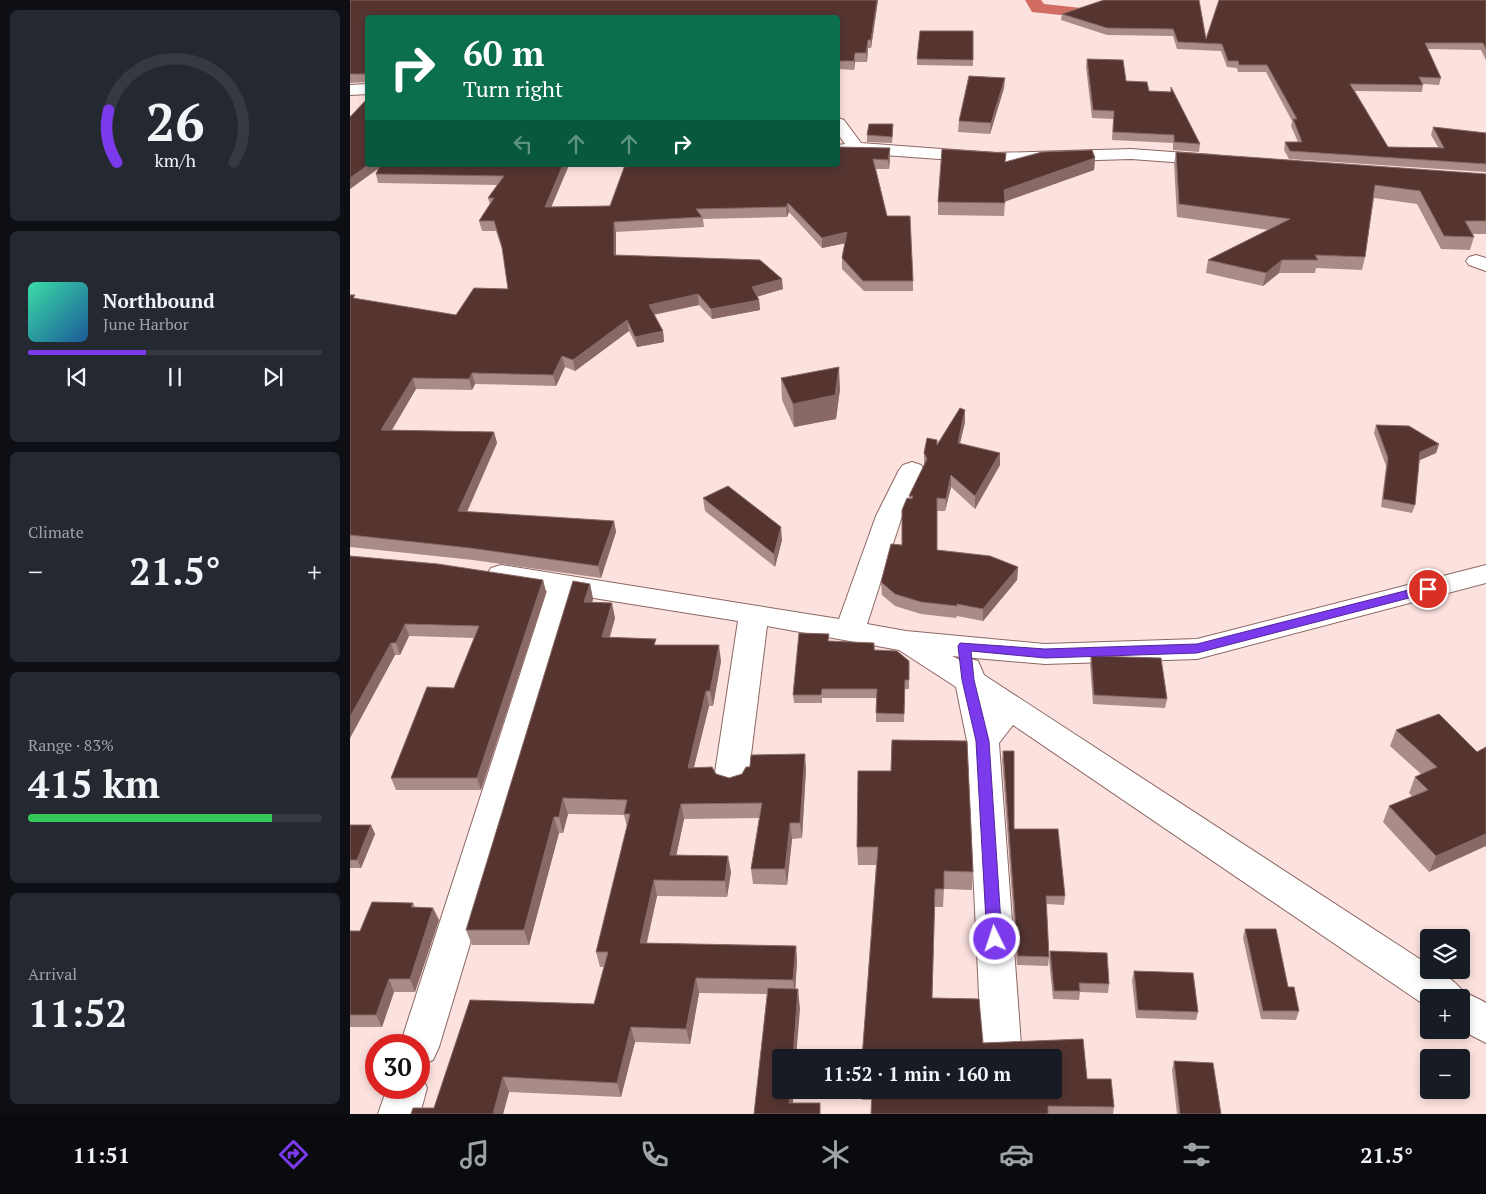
<!DOCTYPE html>
<meta charset="utf-8">
<style>
:root{--surface:#171b24;--page:#242831;--text:#f1f3f6;--muted:#9ea1a6;--line:#363941;--accent:#7c3aed}
body{margin:0;font-family:"PT Serif",serif;background:var(--page);color:var(--text);height:100vh;display:flex;flex-direction:column;font-size:19px;white-space:nowrap}
*{box-sizing:border-box;margin:0}
p{font-size:16px;color:var(--muted)}
.icon{flex:none;width:28px;height:28px;fill:none;stroke:currentColor;stroke-width:2;stroke-linecap:round;stroke-linejoin:round}
.map{position:relative;flex:1;overflow:hidden}
.panel{display:flex;flex-direction:column;gap:10px;padding:10px;background:#0d0f14;width:350px}
.panel>*{flex:none}
.banner{position:absolute;left:15px;top:15px;width:475px;height:152px;border-radius:5px;box-shadow:0 2px 8px #0003;background:#0b6e4f;color:#fff;overflow:hidden}
.fabs{position:absolute;left:1070px;top:929px;display:grid;gap:10px}
.fabs a{display:grid;place-items:center;width:50px;height:50px;border-radius:5px;background:var(--surface);box-shadow:0 2px 8px #0003;font-size:25px}
.speed{position:absolute;left:15px;top:1034px;display:flex;gap:10px;font-size:25px;font-weight:700;text-align:center}
.speed>*{display:grid;place-content:center;width:65px;height:65px;border-radius:50%;background:var(--surface);box-shadow:0 2px 8px #0003;line-height:1}
.speed .limit{border:8px solid #d22;background:#fff;color:#111}
.pin{position:absolute;display:grid;place-items:center;width:42px;height:42px;color:#fff;margin:-21px;border:2px solid #fff;border-radius:50%;box-shadow:0 1px 5px #0007}
.me{position:absolute;width:55px;margin:-28px;rotate:356deg;stroke-linejoin:round;filter:drop-shadow(0 0 4px #0008)}
.turn{display:flex;align-items:center;gap:18px;height:105px;padding:0 15px;font-size:22px}
.turn .icon{width:65px;height:65px;stroke-width:2.5}
.turn b{display:block;font-size:35px;line-height:42px}
.lanes{display:flex;align-items:center;height:48px;padding:0 15px;background:#0003;justify-content:center;gap:25px;direction:ltr}
.lanes .off{opacity:.35}
.big{font-size:38px;font-weight:800;line-height:1.1}
.panel .card{flex:1;display:flex;flex-direction:column;justify-content:center;gap:8px;min-width:0;padding:0 18px;border-radius:8px;background:var(--page)}
.panel .dial{align-items:center;gap:0}
.dial svg{height:130px;overflow:visible;fill:none;stroke:var(--line);stroke-width:7;stroke-linecap:round;text-anchor:middle}
.dial text{fill:var(--text);stroke:none}
.song{display:flex;align-items:center;gap:15px}
.cover{width:60px;height:60px;border-radius:8px;background:linear-gradient(135deg,hsl(160 70% 55%),hsl(210 70% 35%))}
.played{height:5px;border-radius:2px;background:linear-gradient(90deg,var(--accent) 40%,var(--line) 40%)}
.keys{display:flex;justify-content:space-around;direction:ltr}
.heat{display:flex;justify-content:space-between;align-items:center;font-size:28px;direction:ltr}
.charge{height:8px;border-radius:4px;background:linear-gradient(90deg,#34c759 83%,var(--line) 0)}
.trip{position:absolute;left:422px;top:1049px;width:290px;height:50px;border-radius:5px;background:var(--surface);box-shadow:0 2px 8px #0003;font-weight:800;line-height:50px;text-align:center}
.menu{display:flex;height:80px;justify-content:space-around;align-items:center;background:#090b0e;color:var(--muted)}
.menu .icon{width:35px;height:35px}
.menu .active{color:var(--accent)}
.menu b{font-size:22px;color:var(--text)}
main{display:flex;flex:1;min-height:0}
.map>svg:first-child{display:block}
</style>
<main>
<section class="panel">
<div class="card dial"><svg viewBox="0 0 100 80">
<path d="M14 69A42 42 0 1 1 86 69"/>
<path d="M14 69A42 42 0 0 1 9 37" stroke="#7c3aed"/>
<text x="50" y="56" font-size="32" font-weight="700">26</text>
<text x="50" y="72" font-size="11">km/h</text>
</svg></div>
<div class="card">
<div class="song"><i class="cover"></i><div><b>Northbound</b><p>June Harbor</p></div></div>
<div class="played"></div>
<div class="keys"><svg class="icon" aria-label="previous" viewBox="0 0 24 24"><path d="M18 5L8 12l10 7zM5 5v14"/></svg><svg class="icon" aria-label="pause" viewBox="0 0 24 24"><path d="M8 5v14M16 5v14"/></svg><svg class="icon" aria-label="next" viewBox="0 0 24 24"><path d="M6 5l10 7-10 7zM19 5v14"/></svg></div>
</div>
<div class="card"><p>Climate</p>
<div class="heat"><a>−</a><b class="big">21.5°</b><a>+</a></div>
</div>
<div class="card"><p>Range · 83%</p><b class="big">415 km</b><div class="charge"></div></div>
<div class="card"><p>Arrival</p><b class="big">11:52</b></div>
</section>
<div class="map">
<svg width="1136" height="1114" viewBox="0 0 1136 1114">
<rect width="100%" height="100%" fill="#fce2df"/>
<g fill="none" stroke-linecap="round" stroke-linejoin="round">
<path fill="#d06c62" fill-rule="evenodd" d="M 675,0 L 691,0 L 694,4 L 750,10 L 757,21 L 766,22 L 769,26 L 766,30 L 760,31 L 746,29 L 739,18 L 682,12 Z"/>
<g stroke="#8c6762" stroke-width="2">
<path id="street" d="M 18,84 L 18,94 L 0,95 L 0,85 Z
M 488,118 L 494,120 L 511,143 L 645,153 L 781,149 L 863,155 L 869,156 L 872,160 L 869,164 L 863,165 L 781,159 L 645,163 L 506,153 L 488,155 L 488,145 L 495,144 L 488,134 Z
M 1126,255 L 1136,258 L 1136,271 L 1119,265 L 1116,261 L 1119,257 Z
M 562,462 L 571,465 L 575,470 L 552,516 L 517,624 L 556,631 L 695,644 L 847,639 L 1136,565 L 1136,583 L 847,659 L 695,664 L 602,656 L 610,660 L 617,658 L 628,661 L 634,675 L 1079,965 L 1079,970 C 1091,970 1104,981 1112,990 C 1115,993 1130,999 1136,1003 L 1136,1043 L 1111,1030 L 1111,998 L 1079,998 L 1079,1008 L 663,725 L 649,743 L 672,1058 L 632,1058 L 617,741 L 606,687 L 549,650 L 417,626 L 398,779 L 393,788 L 381,792 L 369,788 L 364,779 L 388,621 L 225,595 L 89,1047 L 83,1060 L 69,1066 L 69,1045 L 50,1045 L 197,591 L 141,580 L 137,574 L 141,568 L 151,565 L 489,619 L 526,516 L 549,470 L 553,465 Z
M 69,1073 L 71,1074 L 77,1088 L 70,1114 L 28,1114 L 37,1088 L 69,1088 Z
M 633,1090 L 675,1090 L 676,1114 L 634,1114 Z"/>
</g>
<use href="#street" fill="#fff" fill-rule="evenodd"/>
</g>
<path fill="#a98c88" d="M 0,0 L 528,0 L 521,48 L 518,48 L 517,62 L 505,62 L 504,70 L 488,69 L 488,18 L 18,18 L 18,82 L 0,83 Z
M 754,0 L 856,39 L 1136,0 L 1136,60 L 1131,50 L 1078,49 L 1091,78 L 1089,85 L 1073,84 L 1073,85 L 1072,92 L 1005,91 L 1038,147 L 1088,147 L 1081,135 L 1083,127 L 1136,133 L 1136,172 L 939,159 L 934,150 L 935,142 L 948,142 L 941,126 L 942,121 L 916,72 L 888,72 L 887,68 L 877,67 L 871,51 L 827,49 L 823,36 L 757,35 L 711,20 L 712,14 Z
M 623,31 L 623,66 L 567,65 L 567,59 Z
M 737,59 L 776,81 L 799,91 L 821,92 L 821,87 L 850,144 L 849,152 L 823,150 L 823,143 L 762,140 L 763,119 L 742,118 L 736,67 Z
M 654,88 L 640,134 L 608,132 L 609,121 Z
M 0,117 L 18,165 L 241,165 L 219,165 L 201,207 L 260,206 L 540,148 L 540,157 L 539,169 L 526,169 L 537,216 L 563,281 L 563,291 L 514,291 L 492,269 L 492,258 L 495,243 L 472,248 L 439,212 L 437,217 L 353,219 L 354,227 L 266,232 L 266,256 L 433,289 L 407,297 L 409,300 L 410,310 L 362,319 L 349,305 L 304,315 L 313,331 L 314,342 L 287,347 L 279,331 L 225,371 L 215,367 L 206,386 L 125,384 L 122,390 L 66,389 L 41,430 L 144,432 L 147,443 L 117,512 L 264,521 L 266,532 L 251,578 L 123,560 L 0,547 L 0,295 L 7,299 L 106,315 L 158,289 L 153,252 L 146,231 L 132,231 L 129,221 L 140,204 L 138,198 L 147,185 L 28,183 L 26,174 L 29,168 L 0,189 Z
M 543,131 L 542,143 L 517,142 L 517,135 Z
M 826,152 L 1136,174 L 1136,234 L 1123,234 L 1124,237 L 1120,250 L 1091,249 L 1067,204 L 1024,198 L 1015,257 L 1012,270 L 966,268 L 965,273 L 929,273 L 913,286 L 856,273 L 858,260 L 919,230 L 827,217 L 824,164 Z
M 745,158 L 744,170 L 655,201 L 654,216 L 588,215 L 588,202 L 656,162 Z
M 431,378 L 490,389 L 486,419 L 444,427 L 432,400 Z
M 615,422 L 610,444 L 650,453 L 650,465 L 625,509 L 601,487 L 595,511 L 587,511 L 587,550 L 668,567 L 667,580 L 633,621 L 607,616 L 606,618 L 571,614 L 545,606 L 532,595 L 531,582 L 552,545 L 559,496 L 574,465 L 574,453 L 587,445 Z
M 1026,425 L 1089,444 L 1086,453 L 1069,460 L 1065,505 L 1062,513 L 1031,507 L 1036,466 L 1024,433 Z
M 353,498 L 432,540 L 425,567 L 355,511 Z
M 0,556 L 193,580 L 196,592 L 131,790 L 46,790 L 41,778 L 104,688 L 124,638 L 59,636 L 50,655 L 45,655 L 0,738 Z
M 240,584 L 243,599 L 242,603 L 265,618 L 260,637 L 307,645 L 371,661 L 363,706 L 359,706 L 344,767 L 379,778 L 456,769 L 452,838 L 442,839 L 437,885 L 403,884 L 401,869 L 409,818 L 334,819 L 326,856 L 381,872 L 377,897 L 307,896 L 297,943 L 446,946 L 447,961 L 445,989 L 450,1009 L 404,1114 L 417,994 L 349,993 L 340,1044 L 285,1042 L 271,1097 L 159,1092 L 153,1114 L 61,1114 L 84,1108 L 244,1004 L 254,967 L 250,967 L 246,952 L 277,827 L 274,815 L 218,814 L 213,833 L 209,833 L 179,945 L 122,945 L 116,930 Z
M 480,641 L 524,643 L 525,650 L 559,661 L 559,689 L 555,689 L 554,722 L 526,722 L 526,698 L 472,698 L 472,703 L 444,703 L 443,695 Z
M 741,656 L 817,699 L 815,708 L 743,704 L 740,664 Z
M 1046,730 L 1127,752 L 1136,747 L 1079,872 L 1033,822 L 1039,806 L 1062,796 L 1059,793 L 1065,777 L 1071,774 L 1040,746 Z
M 542,740 L 617,741 L 623,872 L 622,890 L 594,889 L 593,907 L 585,907 L 582,998 L 629,999 L 633,1043 L 733,1039 L 737,1079 L 761,1079 L 764,1107 L 763,1114 L 521,1114 L 521,1100 L 512,1100 L 511,1090 L 633,1090 L 634,1098 L 677,1098 L 676,1090 L 704,1090 L 704,1058 L 512,1058 L 526,865 L 508,865 L 507,847 L 508,771 L 541,771 Z
M 653,751 L 664,829 L 715,896 L 714,905 L 696,904 L 699,957 L 698,966 L 667,965 L 652,759 Z
M 0,825 L 21,825 L 25,834 L 11,868 L 0,868 Z
M 63,903 L 65,907 L 83,908 L 89,920 L 65,992 L 44,992 L 32,1027 L 0,1027 L 0,931 L 10,931 Z
M 895,929 L 938,987 L 949,1011 L 946,1020 L 911,1019 L 893,938 Z
M 700,951 L 759,984 L 758,993 L 730,992 L 729,1000 L 703,999 L 699,960 Z
M 784,971 L 848,1012 L 846,1020 L 786,1018 L 782,980 Z
M 824,1061 L 871,1114 L 827,1114 L 822,1070 Z"/>
<path fill="#886965" d="M 527,0 L 528,0 L 521,48 L 521,40 Z
M 518,40 L 518,48 L 517,62 L 516,53 Z
M 505,53 L 505,62 L 504,70 L 504,61 Z
M 655,78 L 654,88 L 640,134 L 641,123 Z
M 540,148 L 540,157 L 539,169 L 538,160 Z
M 745,158 L 744,170 L 654,202 L 654,190 Z
M 18,165 L 33,165 L 0,189 L 0,178 Z
M 213,165 L 219,165 L 197,217 L 195,207 Z
M 438,203 L 439,212 L 437,217 L 436,207 Z
M 264,222 L 266,232 L 266,266 L 264,255 Z
M 497,232 L 497,243 L 472,248 L 472,238 Z
M 932,260 L 929,273 L 913,286 L 916,273 Z
M 432,279 L 433,289 L 402,298 L 402,287 Z
M 348,294 L 349,305 L 300,315 L 299,305 Z
M 409,300 L 410,310 L 362,319 L 361,309 Z
M 277,320 L 279,331 L 225,371 L 223,360 Z
M 313,331 L 314,342 L 287,347 L 285,337 Z
M 212,356 L 215,367 L 206,386 L 203,375 Z
M 489,367 L 490,389 L 486,419 L 444,427 L 443,404 Z
M 122,373 L 125,384 L 122,390 L 119,379 Z
M 63,378 L 66,389 L 35,442 L 31,430 Z
M 615,410 L 615,422 L 607,455 L 608,443 Z
M 144,432 L 147,443 L 112,523 L 108,511 Z
M 1089,444 L 1086,453 L 1068,461 L 1070,452 Z
M 650,453 L 650,465 L 625,509 L 625,496 Z
M 601,475 L 601,487 L 595,511 L 596,499 Z
M 264,521 L 266,532 L 251,578 L 248,566 Z
M 431,527 L 432,540 L 425,567 L 424,554 Z
M 668,567 L 667,580 L 633,621 L 633,609 Z
M 193,580 L 196,592 L 131,790 L 127,778 Z
M 240,584 L 243,599 L 237,618 L 234,602 Z
M 262,603 L 265,618 L 255,652 L 252,637 Z
M 55,624 L 59,636 L 50,655 L 46,643 Z
M 41,643 L 45,655 L 0,738 L 0,717 Z
M 369,645 L 371,661 L 363,706 L 360,691 Z
M 356,691 L 359,706 L 340,783 L 338,768 Z
M 455,754 L 456,769 L 452,838 L 450,823 Z
M 213,798 L 218,814 L 213,833 L 209,817 Z
M 331,804 L 334,819 L 323,871 L 320,855 Z
M 204,817 L 209,833 L 179,945 L 174,930 Z
M 440,823 L 442,839 L 437,885 L 435,869 Z
M 21,825 L 25,834 L 11,868 L 7,860 Z
M 1136,834 L 1136,846 L 1079,872 L 1086,856 Z
M 378,856 L 381,872 L 377,897 L 375,881 Z
M 304,880 L 307,896 L 293,958 L 290,943 Z
M 83,908 L 89,920 L 65,992 L 60,979 Z
M 446,946 L 447,961 L 445,995 L 443,980 Z
M 346,978 L 349,993 L 340,1044 L 336,1029 Z
M 39,979 L 44,992 L 32,1027 L 26,1015 Z
M 448,989 L 450,1009 L 446,1058 L 443,1058 Z
M 281,1027 L 285,1042 L 271,1097 L 267,1083 Z
M 153,1077 L 159,1092 L 153,1114 L 143,1114 Z
M 440,1090 L 444,1090 L 442,1114 L 439,1103 Z"/>
<path fill="#563531" stroke="#886965" d="M 0,0 L 527,0 L 521,40 L 518,40 L 516,53 L 505,53 L 504,61 L 488,61 L 488,18 L 18,18 L 18,76 L 16,74 L 0,74 Z
M 754,0 L 849,0 L 856,39 L 869,0 L 1136,0 L 1136,49 L 1133,43 L 1075,43 L 1091,78 L 1069,77 L 1073,85 L 1000,84 L 1038,147 L 1094,148 L 1083,127 L 1136,133 L 1136,164 L 940,151 L 935,142 L 952,142 L 943,119 L 947,119 L 917,65 L 889,65 L 888,61 L 878,61 L 872,44 L 828,42 L 823,29 L 757,28 L 712,14 Z
M 570,31 L 623,31 L 623,60 L 567,59 Z
M 737,59 L 773,60 L 776,81 L 797,82 L 799,91 L 821,92 L 821,87 L 850,144 L 824,142 L 824,135 L 763,132 L 764,111 L 743,110 Z
M 619,76 L 655,78 L 641,123 L 609,121 Z
M 18,98 L 18,165 L 0,178 L 0,117 Z
M 519,124 L 543,124 L 542,137 L 517,135 Z
M 488,147 L 540,148 L 538,160 L 523,159 L 537,216 L 560,216 L 563,281 L 513,281 L 492,258 L 497,232 L 472,238 L 438,203 L 436,207 L 346,209 L 352,217 L 264,222 L 264,255 L 410,260 L 432,279 L 402,287 L 409,300 L 361,309 L 348,294 L 299,305 L 313,331 L 285,337 L 277,320 L 223,360 L 212,356 L 203,375 L 122,373 L 119,379 L 63,378 L 31,430 L 144,432 L 108,511 L 264,521 L 248,566 L 120,548 L 0,535 L 0,295 L 5,295 L 3,298 L 106,315 L 124,288 L 158,289 L 152,247 L 144,221 L 129,221 L 144,198 L 138,198 L 154,176 L 26,174 L 30,165 L 213,165 L 195,207 L 260,206 L 275,165 L 488,165 Z
M 592,149 L 656,153 L 655,162 L 692,152 L 742,150 L 745,158 L 654,190 L 655,203 L 588,202 Z
M 826,152 L 1136,174 L 1136,221 L 1115,221 L 1124,237 L 1094,236 L 1070,191 L 1025,185 L 1015,257 L 965,255 L 968,260 L 932,260 L 916,273 L 858,260 L 940,219 L 829,204 Z
M 489,367 L 485,395 L 443,404 L 431,378 Z
M 610,408 L 615,410 L 608,443 L 650,453 L 625,496 L 601,475 L 596,499 L 587,498 L 587,550 L 640,556 L 668,567 L 633,609 L 607,604 L 607,606 L 571,602 L 545,594 L 531,582 L 541,544 L 552,545 L 552,510 L 557,498 L 562,499 L 563,496 L 559,496 L 577,459 L 574,453 L 577,438 L 587,440 L 587,445 Z
M 1026,425 L 1059,426 L 1089,444 L 1070,452 L 1065,505 L 1033,499 L 1038,458 Z
M 378,486 L 431,527 L 424,554 L 353,498 Z
M 0,556 L 88,564 L 193,580 L 127,778 L 41,778 L 77,687 L 104,688 L 129,626 L 55,624 L 46,643 L 41,643 L 0,717 Z
M 223,581 L 240,584 L 234,602 L 262,603 L 252,637 L 306,639 L 304,645 L 369,645 L 360,691 L 356,691 L 338,768 L 362,767 L 366,774 L 379,778 L 392,774 L 396,767 L 400,767 L 401,755 L 455,754 L 450,823 L 440,823 L 435,869 L 401,869 L 412,803 L 331,804 L 320,855 L 378,856 L 375,881 L 304,880 L 290,943 L 446,946 L 443,980 L 346,978 L 336,1029 L 281,1027 L 267,1083 L 153,1077 L 143,1114 L 61,1114 L 63,1108 L 84,1108 L 120,1000 L 244,1004 L 258,952 L 246,952 L 280,814 L 274,814 L 277,800 L 213,798 L 209,817 L 204,817 L 174,930 L 116,930 Z
M 449,633 L 479,634 L 478,641 L 524,643 L 524,650 L 547,651 L 559,661 L 559,680 L 555,680 L 554,714 L 526,713 L 527,689 L 472,689 L 471,695 L 443,695 Z
M 741,656 L 811,658 L 817,699 L 744,695 Z
M 1089,714 L 1127,752 L 1136,747 L 1136,834 L 1086,856 L 1039,806 L 1078,790 L 1065,777 L 1087,767 L 1046,730 Z
M 542,740 L 617,741 L 623,872 L 594,871 L 594,889 L 585,889 L 582,998 L 629,999 L 633,1043 L 733,1039 L 737,1079 L 761,1079 L 764,1107 L 698,1106 L 698,1114 L 521,1114 L 522,1090 L 633,1090 L 634,1098 L 679,1098 L 679,1090 L 704,1090 L 704,1058 L 512,1058 L 528,847 L 507,847 L 508,771 L 541,771 Z
M 653,751 L 664,751 L 664,829 L 708,829 L 715,896 L 696,896 L 699,957 L 668,956 Z
M 0,825 L 21,825 L 7,860 L 0,860 Z
M 22,902 L 63,903 L 61,907 L 83,908 L 60,979 L 39,979 L 26,1015 L 0,1015 L 0,931 L 10,931 Z
M 895,929 L 926,929 L 938,987 L 944,987 L 949,1011 L 913,1011 Z
M 700,951 L 757,953 L 759,984 L 729,983 L 730,991 L 704,991 Z
M 784,971 L 843,973 L 848,1012 L 788,1010 Z
M 418,988 L 448,989 L 443,1058 L 431,1058 L 431,1090 L 440,1090 L 439,1103 L 470,1103 L 470,1114 L 404,1114 Z
M 824,1061 L 863,1063 L 871,1114 L 830,1114 Z"/>
<path fill="#7c3aed" stroke="#51269a" d="M 1078,585 L 1082,587 L 1082,592 L 847,653 L 695,658 L 621,651 L 624,680 L 639,741 L 652,939 L 650,944 L 645,946 L 639,944 L 637,939 L 626,741 L 612,680 L 608,646 L 610,643 L 695,649 L 847,644 Z"/>
</svg>
<div class="fabs">
<a><svg class="icon" aria-label="layers" viewBox="0 0 24 24"><path d="M12 4l9 5-9 5-9-5zM3 14l9 5 9-5"/></svg></a>
<a>+</a>
<a>−</a>
</div>
<div class="speed"><div class="limit">30</div></div>
<div class="pin" style="left:1078px;top:589px;background:#d93025"><svg class="icon" aria-label="arrive" viewBox="0 0 24 24"><path d="M6 21V4h12l-3 4 3 4H6"/></svg></div>
<svg class="me" style="left:645px;top:939px" viewBox="-20 -20 40 40"><circle r="17" fill="#7c3aed" stroke="#fff" stroke-width="3"/><path d="M0-11L8 9 0 5-8 9z" fill="#fff"/></svg>
<div class="trip">11:52 · 1 min · 160 m</div>
<div class="banner">
<div class="turn"><svg class="icon" aria-label="right" viewBox="0 0 24 24"><path d="M7 20v-9h11M14 6l5 5-5 5"/></svg><div><b>60 m</b>Turn right</div></div>
<div class="lanes"><svg class="icon off" aria-label="left" viewBox="0 0 24 24"><path d="M17 20v-9H6M10 6l-5 5 5 5"/></svg><svg class="icon off" aria-label="ahead" viewBox="0 0 24 24"><path d="M12 20V5M6 11l6-6 6 6"/></svg><svg class="icon off" aria-label="ahead" viewBox="0 0 24 24"><path d="M12 20V5M6 11l6-6 6 6"/></svg><svg class="icon" aria-label="right" viewBox="0 0 24 24"><path d="M7 20v-9h11M14 6l5 5-5 5"/></svg></div>
</div>
</div>
</main>
<nav class="menu">
<b>11:51</b>
<svg class="icon active" aria-label="directions" viewBox="0 0 24 24"><path d="M12 3l9 9-9 9-9-9zM9 14v-3h6M13 9l2 2-2 2"/></svg>
<svg class="icon" aria-label="music" viewBox="0 0 24 24"><path d="M9 18V5l10-2v13"/><circle cx="6" cy="18" r="3"/><circle cx="16" cy="16" r="3"/></svg>
<svg class="icon" aria-label="phone" viewBox="0 0 24 24"><path d="M5 4h4l2 5-3 2q2 4 5 5l2-3 5 2v4C11 20 4 13 5 4z"/></svg>
<svg class="icon" aria-label="climate" viewBox="0 0 24 24"><path d="M12 3v18M4 7l16 10M4 17L20 7"/></svg>
<svg class="icon" aria-label="car" viewBox="0 0 24 24"><path d="M5 17H2v-5l4-1 3-4h7l3 4 3 1v5h-3M9 17h6M6 11h13"/><circle cx="7" cy="17" r="2"/><circle cx="17" cy="17" r="2"/></svg>
<svg class="icon" aria-label="filters" viewBox="0 0 24 24"><path d="M4 7h16M4 17h16"/><circle cx="9" cy="7" r="2"/><circle cx="15" cy="17" r="2"/></svg>
<b>21.5°</b>
</nav>
